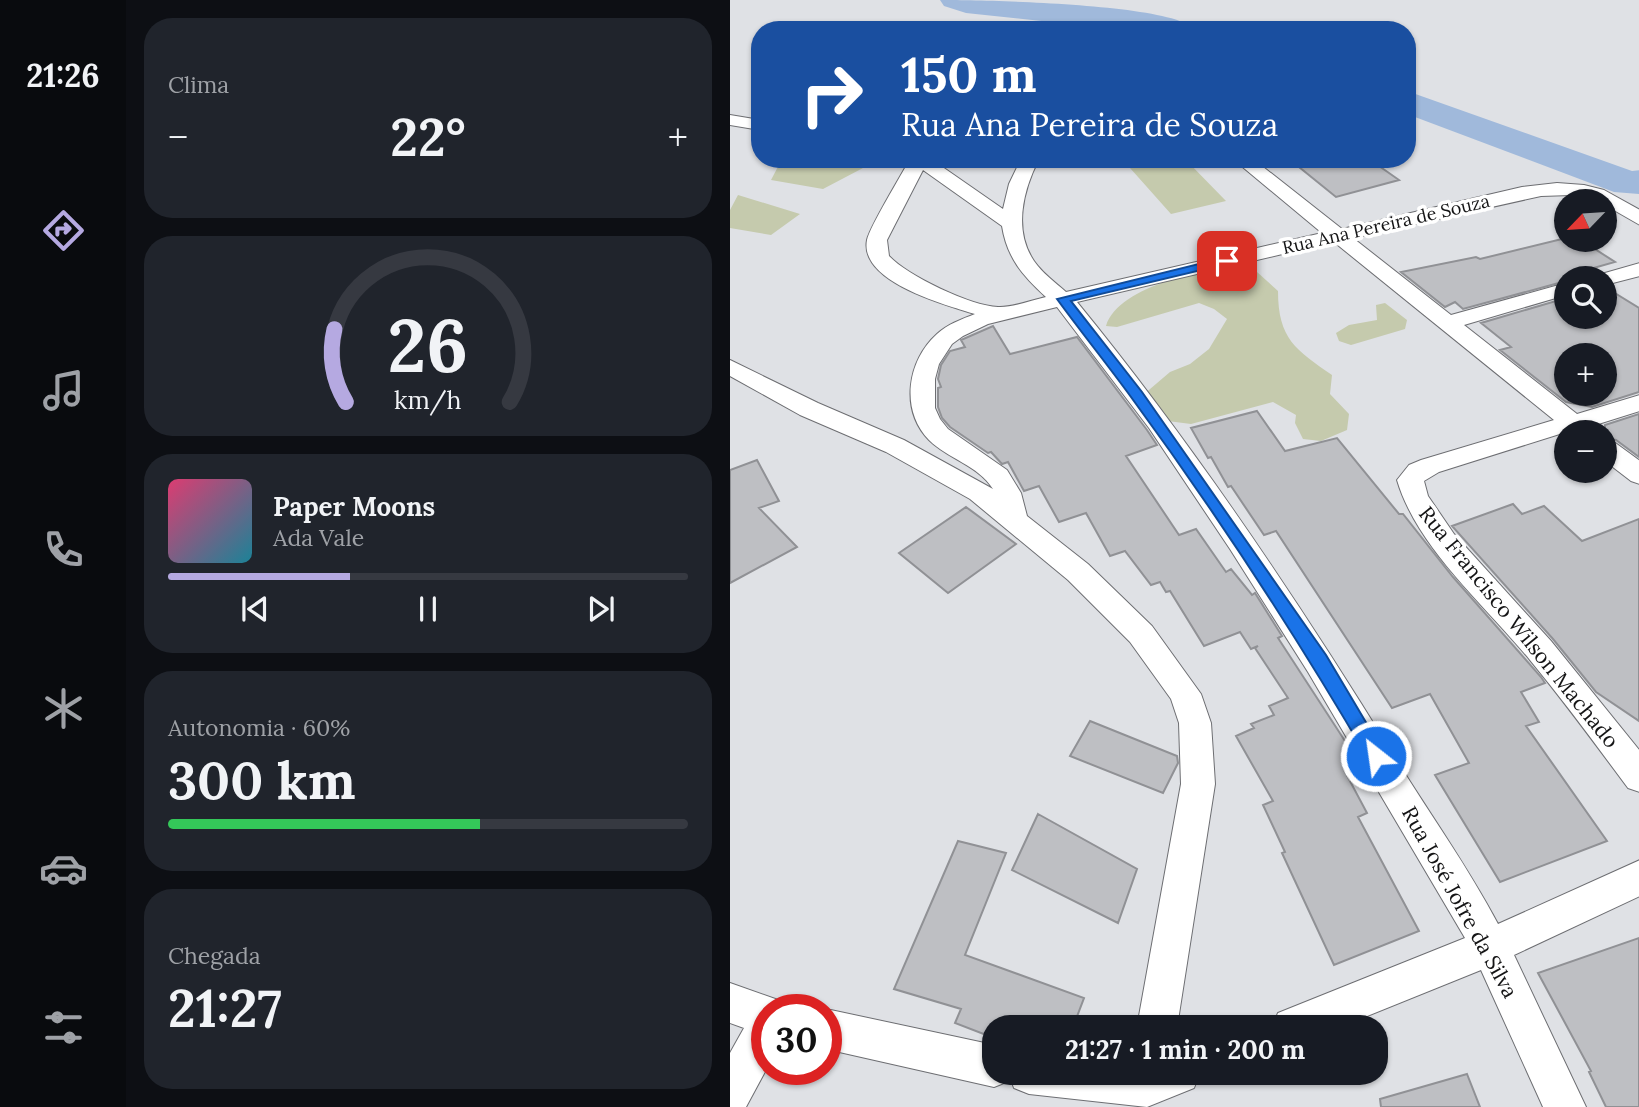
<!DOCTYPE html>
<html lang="pt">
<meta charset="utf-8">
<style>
:root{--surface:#171b24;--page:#20242c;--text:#f1f3f6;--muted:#9ea1a6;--line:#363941;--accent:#b5a9e1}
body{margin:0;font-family:Lora,serif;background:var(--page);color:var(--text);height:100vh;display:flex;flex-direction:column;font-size:26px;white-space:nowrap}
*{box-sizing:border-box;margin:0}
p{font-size:23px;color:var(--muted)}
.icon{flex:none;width:38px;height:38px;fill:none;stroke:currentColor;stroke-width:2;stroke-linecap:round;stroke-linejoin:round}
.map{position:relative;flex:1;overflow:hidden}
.sheet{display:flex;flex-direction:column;gap:18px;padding:18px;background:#0d0f14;width:604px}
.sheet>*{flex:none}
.banner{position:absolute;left:21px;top:21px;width:665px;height:147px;border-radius:28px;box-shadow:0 2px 5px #0004;background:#1a4fa0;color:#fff;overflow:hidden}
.needle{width:46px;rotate:245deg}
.buttons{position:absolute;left:824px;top:189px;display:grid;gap:14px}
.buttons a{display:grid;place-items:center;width:63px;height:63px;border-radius:50%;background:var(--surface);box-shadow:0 2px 5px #0004;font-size:35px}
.speed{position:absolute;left:21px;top:994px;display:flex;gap:14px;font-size:35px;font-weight:700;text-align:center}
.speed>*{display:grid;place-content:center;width:91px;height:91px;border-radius:50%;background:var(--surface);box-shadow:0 2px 5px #0004;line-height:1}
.speed .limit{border:10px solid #d22;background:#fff;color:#111}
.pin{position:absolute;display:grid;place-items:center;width:60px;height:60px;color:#fff;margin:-30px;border-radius:14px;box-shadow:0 4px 10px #0006}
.me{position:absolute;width:77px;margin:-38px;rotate:330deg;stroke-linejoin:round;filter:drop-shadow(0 0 5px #0008)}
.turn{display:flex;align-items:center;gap:24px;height:147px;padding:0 35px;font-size:32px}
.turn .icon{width:91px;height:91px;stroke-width:2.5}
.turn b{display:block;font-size:49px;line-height:60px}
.big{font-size:52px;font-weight:700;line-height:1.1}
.sheet .card{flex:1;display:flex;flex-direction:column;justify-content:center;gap:10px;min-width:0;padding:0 24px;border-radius:28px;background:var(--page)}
.sheet .dial{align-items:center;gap:0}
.dial svg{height:182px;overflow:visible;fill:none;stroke:var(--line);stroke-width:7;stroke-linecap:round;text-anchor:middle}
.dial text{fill:var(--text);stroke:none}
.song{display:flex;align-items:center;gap:21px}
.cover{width:84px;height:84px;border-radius:10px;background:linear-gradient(135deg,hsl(340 70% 55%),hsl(190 70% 35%))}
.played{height:7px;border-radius:4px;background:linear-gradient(90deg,var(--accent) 35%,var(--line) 35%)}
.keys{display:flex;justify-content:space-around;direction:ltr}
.heat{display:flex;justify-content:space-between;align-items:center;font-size:38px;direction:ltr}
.charge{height:10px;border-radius:5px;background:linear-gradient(90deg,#34c759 60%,var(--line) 0)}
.trip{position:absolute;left:252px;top:1015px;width:406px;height:70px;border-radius:28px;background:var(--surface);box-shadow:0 2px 5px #0004;font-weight:700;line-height:70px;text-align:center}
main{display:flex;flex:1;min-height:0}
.tab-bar{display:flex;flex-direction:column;width:126px;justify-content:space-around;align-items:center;background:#090b0e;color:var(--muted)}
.tab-bar .icon{width:49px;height:49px}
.tab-bar .selected{color:var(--accent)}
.tab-bar b{font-size:32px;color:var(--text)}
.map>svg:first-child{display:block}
</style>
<main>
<nav class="tab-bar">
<b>21:26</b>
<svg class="icon selected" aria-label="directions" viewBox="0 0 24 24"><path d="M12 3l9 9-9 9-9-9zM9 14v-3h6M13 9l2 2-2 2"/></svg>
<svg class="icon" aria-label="music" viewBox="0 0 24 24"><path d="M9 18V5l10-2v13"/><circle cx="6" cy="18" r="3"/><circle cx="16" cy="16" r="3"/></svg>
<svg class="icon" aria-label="phone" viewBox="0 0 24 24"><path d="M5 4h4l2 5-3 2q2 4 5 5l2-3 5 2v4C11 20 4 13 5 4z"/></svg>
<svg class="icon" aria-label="climate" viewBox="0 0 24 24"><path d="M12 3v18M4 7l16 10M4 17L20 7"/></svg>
<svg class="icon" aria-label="car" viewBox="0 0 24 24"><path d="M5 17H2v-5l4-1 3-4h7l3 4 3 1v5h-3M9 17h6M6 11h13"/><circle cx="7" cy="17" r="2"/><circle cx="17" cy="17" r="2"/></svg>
<svg class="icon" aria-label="filters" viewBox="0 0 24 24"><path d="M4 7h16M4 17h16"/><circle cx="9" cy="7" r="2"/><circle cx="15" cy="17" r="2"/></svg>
</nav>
<section class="sheet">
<div class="card"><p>Clima</p>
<div class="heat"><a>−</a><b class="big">22°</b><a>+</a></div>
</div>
<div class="card dial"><svg viewBox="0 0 100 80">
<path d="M14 69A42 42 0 1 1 86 69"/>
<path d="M14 69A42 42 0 0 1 9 37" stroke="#b5a9e1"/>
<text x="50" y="56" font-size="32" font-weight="700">26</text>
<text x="50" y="72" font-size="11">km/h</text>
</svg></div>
<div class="card">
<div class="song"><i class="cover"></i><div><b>Paper Moons</b><p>Ada Vale</p></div></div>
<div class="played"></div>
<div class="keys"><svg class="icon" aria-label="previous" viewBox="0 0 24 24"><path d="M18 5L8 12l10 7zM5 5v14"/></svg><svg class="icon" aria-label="pause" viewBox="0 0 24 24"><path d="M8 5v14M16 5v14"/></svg><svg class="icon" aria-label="next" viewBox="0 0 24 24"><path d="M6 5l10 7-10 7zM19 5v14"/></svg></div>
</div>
<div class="card"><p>Autonomia · 60%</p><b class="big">300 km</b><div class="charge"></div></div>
<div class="card"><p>Chegada</p><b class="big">21:27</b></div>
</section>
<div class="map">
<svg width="910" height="1107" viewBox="0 0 910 1107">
<rect width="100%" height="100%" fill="#dfe1e5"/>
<path fill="#c5caad" d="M 52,159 L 105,159 L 133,168 L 93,189 L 41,180 Z
M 392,159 L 455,159 L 496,201 L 441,214 Z
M 8,195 L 70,214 L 41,235 L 0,228 L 0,210 Z
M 516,262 L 548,291 C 548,339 566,350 602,375 L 600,394 L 619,414 L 617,430 L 591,441 L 573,439 L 565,423 L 566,415 L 543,402 L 461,424 L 430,420 L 413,395 L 440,372 L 460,364 L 479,349 L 497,319 L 484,309 L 469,303 L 387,327 L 376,326 C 390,283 478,271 516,262 Z
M 655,303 L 677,320 L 675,329 L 621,345 L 609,341 L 606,333 L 619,325 L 647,320 L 646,305 Z"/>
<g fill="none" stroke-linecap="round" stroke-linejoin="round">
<path fill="#a0b9db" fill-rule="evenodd" d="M 210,0 C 249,0 446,3 465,30 L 395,30 L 236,13 L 214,6 Z
M 677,91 L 902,171 L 910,170 L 910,194 L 884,192 L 677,114 Z"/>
</g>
<path fill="#bebfc3" stroke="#909195" stroke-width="2" fill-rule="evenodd" d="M 605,159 L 639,159 L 669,180 L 606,197 L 569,167 Z
M 836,238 L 851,240 L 885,262 L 853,271 L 862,278 L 836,278 L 836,281 L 733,309 L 725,302 L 715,307 L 671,272 L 746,257 L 750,259 Z
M 875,287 L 909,308 L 909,392 L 862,407 L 836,402 L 770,350 L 781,347 L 751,323 L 836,298 L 836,317 L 875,317 ZM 836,355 L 875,355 L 875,394 L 836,394 Z
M 263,326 L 280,354 L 347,337 L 417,430 L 427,445 L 396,456 L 449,535 L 466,529 L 496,572 L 501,569 L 522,595 L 525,593 L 552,636 L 548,638 L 628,761 L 613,768 L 637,813 L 628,817 L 689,931 L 604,965 L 552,853 L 555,852 L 533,805 L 543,801 L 506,736 L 524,728 L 521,724 L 544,715 L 539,706 L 558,698 L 525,648 L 528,646 L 521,649 L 510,632 L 474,646 L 440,591 L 436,592 L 430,582 L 421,585 L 395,551 L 380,556 L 356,513 L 329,522 L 309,486 L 294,491 L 278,462 L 272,464 L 261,452 L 258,453 L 220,427 L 212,418 L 208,407 L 208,388 L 211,387 L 208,379 L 211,365 L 220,351 L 235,347 L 231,340 Z
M 527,411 L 555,451 L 607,438 L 669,514 L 673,514 L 723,577 L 811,677 L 815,683 L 791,692 L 809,722 L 796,726 L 877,841 L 770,882 L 705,775 L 739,763 L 700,694 L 662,708 L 546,531 L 534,535 L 501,486 L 498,487 L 481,457 L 478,458 L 461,428 Z
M 909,414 L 909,457 L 886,440 L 875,438 L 875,425 Z
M 27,460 L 49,501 L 29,508 L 67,547 L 0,583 L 0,470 Z
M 783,504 L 792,514 L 814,506 L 852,541 L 909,519 L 909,721 L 866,692 L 823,639 L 722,526 Z
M 236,507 L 286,544 L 218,593 L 169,553 Z
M 360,721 L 447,756 L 448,763 L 433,793 L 340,756 Z
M 308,814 L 407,869 L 388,923 L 282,870 Z
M 228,841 L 276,853 L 235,955 L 354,998 L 343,1027 L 264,1027 L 264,1038 L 225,1023 L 231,1009 L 164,989 Z
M 909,938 L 909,1107 L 876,1107 L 859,1072 L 861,1071 L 808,973 Z
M 737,1074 L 750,1107 L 651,1107 L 650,1099 Z"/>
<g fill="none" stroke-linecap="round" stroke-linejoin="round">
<g stroke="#6d6e72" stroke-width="2">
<path id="street" d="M 0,115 L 30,120 L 30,130 L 0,125 Z
M 180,159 L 201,159 L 273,209 L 279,184 L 291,159 L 309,159 C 293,190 283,230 304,261 C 312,273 325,282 336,292 L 592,233 L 503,159 L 523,159 L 612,229 L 792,187 L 827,183 L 854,185 L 874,190 L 910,210 L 910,225 L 875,205 L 875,201 L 841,195 L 811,196 L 623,238 L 721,315 L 836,283 L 836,295 L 734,325 L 847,414 L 910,395 L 910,411 L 862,426 L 866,432 L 836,432 L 709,472 L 694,481 L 698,496 L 724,534 L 821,641 L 910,751 L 910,792 L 898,788 C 866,745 834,701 800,660 C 756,606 687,548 667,480 L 679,465 L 691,460 L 824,420 L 604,242 L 347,302 C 463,444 566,597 662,753 C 697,810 737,865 768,924 L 910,860 L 910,896 L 784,955 L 856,1107 L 813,1107 L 751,970 L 610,1027 L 542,1027 L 548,1013 L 735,938 L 578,672 L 500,549 L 419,428 L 327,307 L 258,324 L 233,336 L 222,344 L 209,364 L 205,379 L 205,408 L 210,419 L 218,429 L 277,470 L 291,493 L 297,516 L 358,564 L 422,626 L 471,694 L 481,723 L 485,784 L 447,1027 L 407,1027 L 451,784 L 449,723 L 441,699 L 400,642 L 338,580 L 240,499 L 156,452 L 70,415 L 0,376 L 0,360 L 88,403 L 174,440 L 263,489 C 248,465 218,459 199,440 C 170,410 177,361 207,334 C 218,324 232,319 245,314 C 216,305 129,282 137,240 C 140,226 171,176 180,159 ZM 193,170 L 272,226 C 277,258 293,276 316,297 C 302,300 282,308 268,307 C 241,306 178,276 159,256 L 157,240 Z
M 910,263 L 910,276 L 875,285 L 875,278 L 865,278 L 868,275 Z
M 875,440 L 884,442 L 910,461 L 910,484 L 901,481 L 875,461 Z
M 0,983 L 51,1001 L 55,1010 L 37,1010 L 37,1068 L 16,1107 L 0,1107 L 0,1053 L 14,1028 L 0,1023 Z
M 96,1009 L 264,1045 L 264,1073 L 470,1073 L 464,1088 L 417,1107 L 299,1094 L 284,1088 L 280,1077 L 279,1081 L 264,1087 L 96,1049 Z"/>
</g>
<use href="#street" fill="#fff" fill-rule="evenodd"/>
</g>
<path fill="#1a73e8" stroke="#114b97" stroke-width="2" d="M 497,257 L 502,261 L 501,263 L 341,301 L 412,392 L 596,655 L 656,756 L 653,762 L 646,764 L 640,762 C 567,637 487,514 401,397 C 377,364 351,332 327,299 Z"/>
<g text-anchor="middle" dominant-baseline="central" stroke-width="7" stroke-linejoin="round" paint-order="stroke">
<g font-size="18" fill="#141415" stroke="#fff">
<text transform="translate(656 224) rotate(-13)">Rua Ana Pereira de Souza</text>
</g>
<g font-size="21" fill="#141415" stroke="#fff">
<text transform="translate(789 627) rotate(51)">Rua Francisco Wilson Machado</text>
<text transform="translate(730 902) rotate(61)">Rua José Jofre da Silva</text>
</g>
</g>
</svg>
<div class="buttons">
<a><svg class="needle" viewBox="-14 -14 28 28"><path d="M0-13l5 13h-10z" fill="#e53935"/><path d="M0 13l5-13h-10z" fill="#9ea1a6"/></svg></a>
<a><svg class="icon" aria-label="search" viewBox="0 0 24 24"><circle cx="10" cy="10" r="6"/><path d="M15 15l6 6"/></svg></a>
<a>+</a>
<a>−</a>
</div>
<div class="speed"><div class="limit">30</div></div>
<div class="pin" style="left:497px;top:261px;background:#d93025"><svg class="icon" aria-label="arrive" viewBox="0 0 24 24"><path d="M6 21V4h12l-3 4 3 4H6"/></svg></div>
<svg class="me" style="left:646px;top:756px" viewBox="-20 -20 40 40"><circle r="17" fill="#1a73e8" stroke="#fff" stroke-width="3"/><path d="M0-11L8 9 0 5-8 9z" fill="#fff"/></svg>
<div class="trip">21:27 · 1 min · 200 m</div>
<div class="banner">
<div class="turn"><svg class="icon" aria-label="right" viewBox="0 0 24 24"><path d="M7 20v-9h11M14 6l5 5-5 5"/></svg><div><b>150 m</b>Rua Ana Pereira de Souza</div></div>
</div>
</div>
</main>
